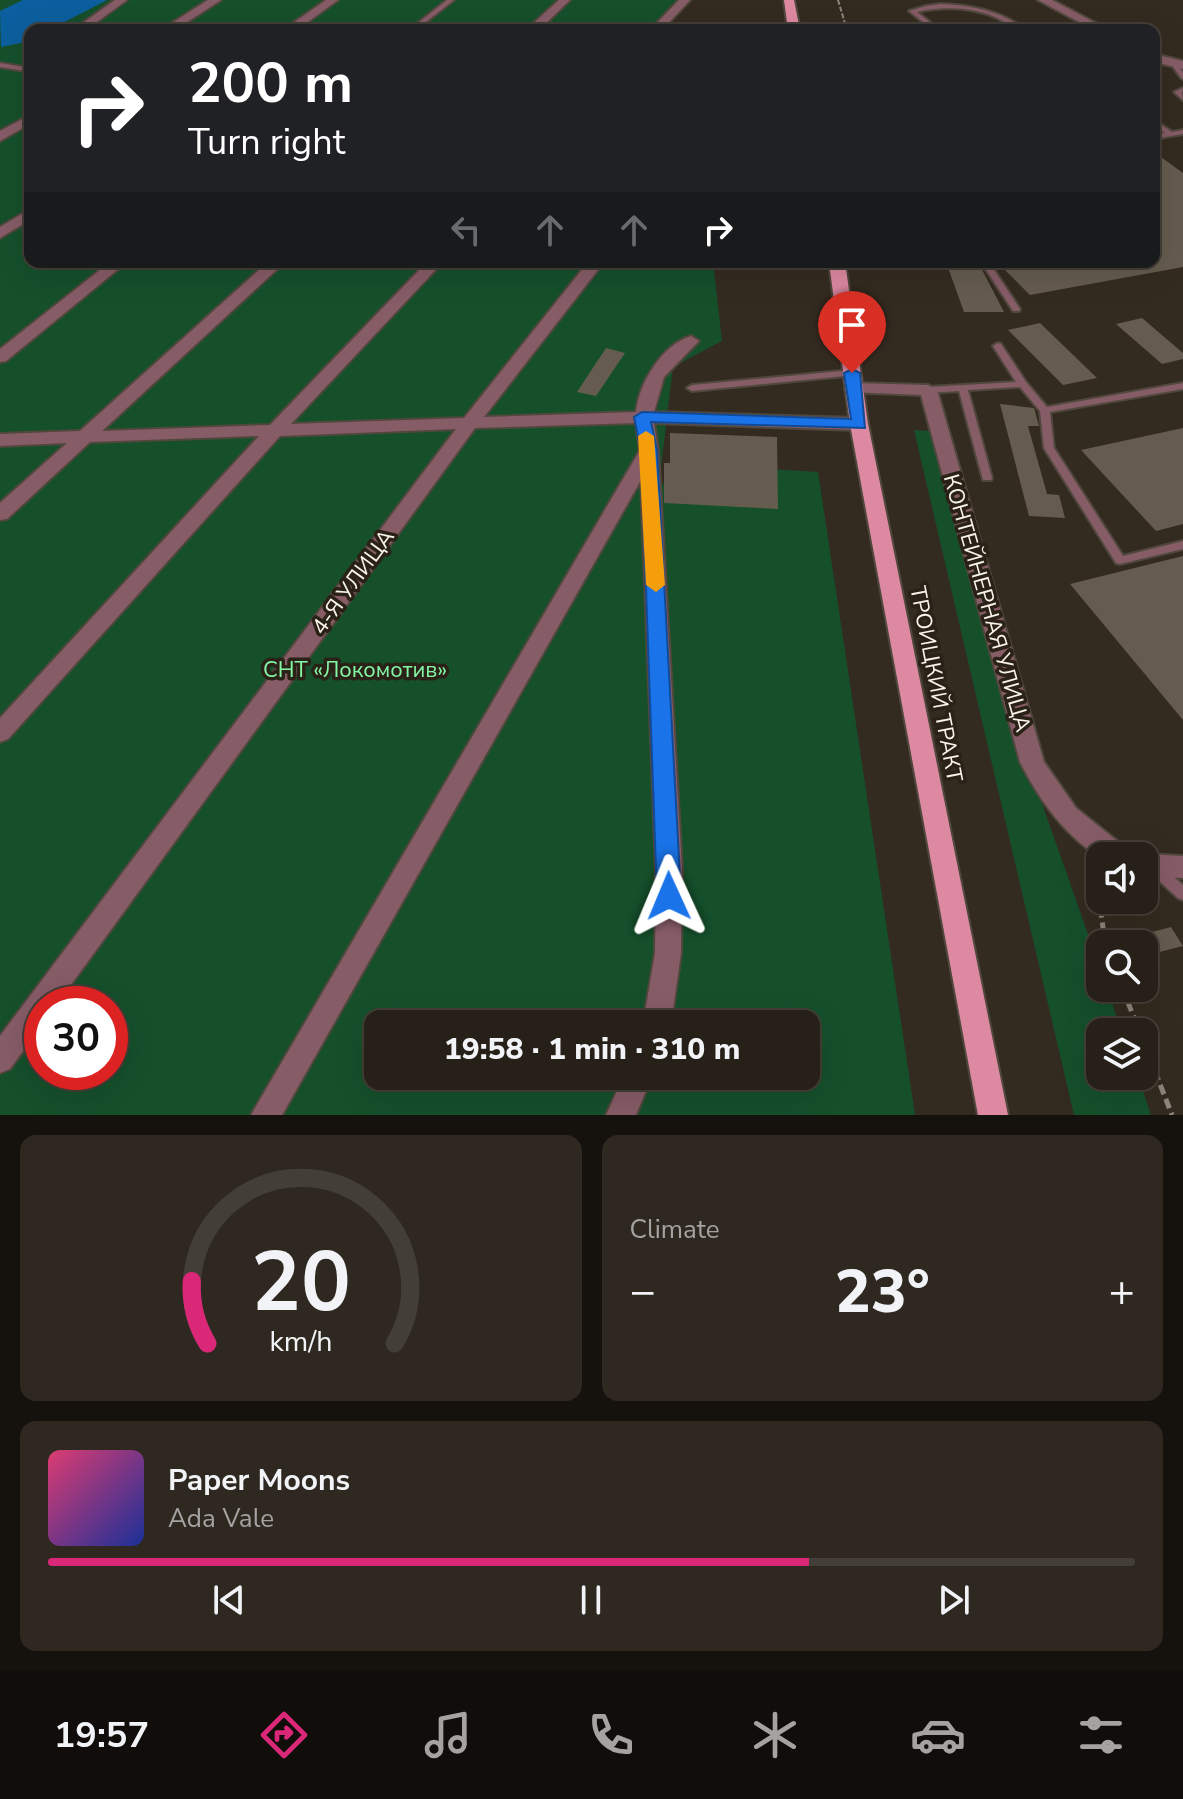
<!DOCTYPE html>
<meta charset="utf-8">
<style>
:root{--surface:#272018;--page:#2f2821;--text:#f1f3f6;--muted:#a4a3a2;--line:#433e37;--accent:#db2777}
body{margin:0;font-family:"Nunito Sans",sans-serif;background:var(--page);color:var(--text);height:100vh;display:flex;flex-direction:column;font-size:30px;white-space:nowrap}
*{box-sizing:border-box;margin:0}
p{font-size:26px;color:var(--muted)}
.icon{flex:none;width:44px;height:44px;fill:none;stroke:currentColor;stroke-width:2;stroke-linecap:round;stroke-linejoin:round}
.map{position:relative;height:1115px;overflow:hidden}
.details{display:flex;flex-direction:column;gap:20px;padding:20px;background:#15120d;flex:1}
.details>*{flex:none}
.banner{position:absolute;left:24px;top:24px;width:1136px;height:244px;border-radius:16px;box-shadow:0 8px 32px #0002,0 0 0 2px var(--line);background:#202124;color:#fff;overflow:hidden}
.fabs{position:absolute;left:1086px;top:842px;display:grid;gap:16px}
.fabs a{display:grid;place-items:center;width:72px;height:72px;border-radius:16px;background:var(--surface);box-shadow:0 8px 32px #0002,0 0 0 2px var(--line);font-size:40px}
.speed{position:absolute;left:24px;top:986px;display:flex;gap:16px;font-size:40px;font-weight:700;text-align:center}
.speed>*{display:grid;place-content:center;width:104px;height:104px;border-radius:50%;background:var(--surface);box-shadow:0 8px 32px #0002,0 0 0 2px var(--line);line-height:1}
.speed .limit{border:12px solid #d22;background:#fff;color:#111}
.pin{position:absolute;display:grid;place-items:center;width:68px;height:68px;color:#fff;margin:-82px -34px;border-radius:50% 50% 50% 0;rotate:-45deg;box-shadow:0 0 8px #0007}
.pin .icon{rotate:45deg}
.me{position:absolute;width:88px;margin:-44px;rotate:359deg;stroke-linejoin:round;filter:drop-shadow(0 0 6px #0008)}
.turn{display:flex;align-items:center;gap:28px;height:168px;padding:0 32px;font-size:36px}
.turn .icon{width:104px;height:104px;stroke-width:2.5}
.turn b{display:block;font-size:56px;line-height:68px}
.lanes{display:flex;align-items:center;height:76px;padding:0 32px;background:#0003;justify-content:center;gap:40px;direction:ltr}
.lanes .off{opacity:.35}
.big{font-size:60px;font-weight:800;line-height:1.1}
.details .widget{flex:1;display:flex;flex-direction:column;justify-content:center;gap:12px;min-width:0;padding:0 28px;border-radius:16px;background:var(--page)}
.details .dial{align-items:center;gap:0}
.dial svg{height:208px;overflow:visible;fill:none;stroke:var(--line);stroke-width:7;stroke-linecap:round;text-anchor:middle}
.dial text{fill:var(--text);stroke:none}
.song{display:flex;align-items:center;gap:24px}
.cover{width:96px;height:96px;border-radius:12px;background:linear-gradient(135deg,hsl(340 70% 55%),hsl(230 70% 35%))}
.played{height:8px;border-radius:4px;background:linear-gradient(90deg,var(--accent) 70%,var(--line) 70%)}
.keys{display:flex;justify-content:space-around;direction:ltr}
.heat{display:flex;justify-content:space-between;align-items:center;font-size:44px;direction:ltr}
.details .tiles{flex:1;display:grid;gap:20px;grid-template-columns:1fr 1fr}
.widget:last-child{grid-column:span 2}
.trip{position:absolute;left:364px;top:1010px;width:456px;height:80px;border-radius:16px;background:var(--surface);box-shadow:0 8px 32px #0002,0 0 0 2px var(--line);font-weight:800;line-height:80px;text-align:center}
.tab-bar{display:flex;height:128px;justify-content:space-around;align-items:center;background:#100d0a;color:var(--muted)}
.tab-bar .icon{width:56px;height:56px}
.tab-bar .on{color:var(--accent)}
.tab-bar b{font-size:36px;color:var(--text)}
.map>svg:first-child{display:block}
</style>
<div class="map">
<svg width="1183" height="1115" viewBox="0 0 1183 1115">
<rect width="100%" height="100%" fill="#342b20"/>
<path fill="#15502b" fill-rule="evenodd" d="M 0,0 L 677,0 L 652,30 L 30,30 L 30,262 L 713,262 L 722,341 L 673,367 L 659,484 L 771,489 L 770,469 L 818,472 L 915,1115 L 0,1115 ZM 42,1004 L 110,1004 L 110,1072 L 42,1072 ZM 378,1024 L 806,1024 L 806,1076 L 378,1076 Z
M 914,430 L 929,431 L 1004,696 L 1100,968 L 1100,988 L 1107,988 L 1122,1032 L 1100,1032 L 1100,1076 L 1138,1076 L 1151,1115 L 1074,1115 Z"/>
<path fill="#0c5f9e" d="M 23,0 L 107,0 L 49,30 L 30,30 L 30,41 L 1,47 L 0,11 Z"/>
<path fill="#655c4f" d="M 1154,152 L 1183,173 L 1183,267 L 1030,295 L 997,262 L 1154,262 Z
M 946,262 L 978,262 L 1004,312 L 964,312 Z
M 1142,318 L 1183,353 L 1183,359 L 1162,364 L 1116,324 Z
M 1040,323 L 1097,378 L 1063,385 L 1008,330 Z
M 606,348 L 625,353 L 596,396 L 577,392 Z
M 1000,404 L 1034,408 L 1039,426 L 1028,426 L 1047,494 L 1059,495 L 1065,518 L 1029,516 Z
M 1183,428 L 1183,524 L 1156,531 L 1081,450 Z
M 670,433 L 777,437 L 778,509 L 664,503 L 664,463 L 670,463 Z
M 1183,556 L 1183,720 L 1070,584 Z
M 1171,927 L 1183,946 L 1144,956 L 1144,934 Z"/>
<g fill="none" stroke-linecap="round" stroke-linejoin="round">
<g stroke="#50473d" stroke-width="4">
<path id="service" d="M 447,0 L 454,0 L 416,30 L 409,30 Z
M 941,4 C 971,5 1002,11 1026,30 C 1015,30 1007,23 997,18 C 972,7 944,6 917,12 L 940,30 L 933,30 L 909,11 L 926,6 Z
M 0,63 L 30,68 L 30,72 L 0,67 Z
M 1172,63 L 1176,63 L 1183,72 L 1183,79 L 1181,78 L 1171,64 Z
M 1183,88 L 1182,93 L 1183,100 L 1174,92 Z
M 1154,120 L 1172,132 L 1183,130 L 1183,134 L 1154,139 L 1154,135 L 1165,133 L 1154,125 Z
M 981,262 L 989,262 L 1020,309 L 1019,311 L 1013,311 Z
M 998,343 L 1001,344 L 1026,382 L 1047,407 L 1183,383 L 1183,389 L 1050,412 L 1054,448 L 1123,556 L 1183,541 L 1183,549 L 1120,564 L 1116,563 L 1044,448 L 1040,411 L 1020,387 L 968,390 L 992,478 L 991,480 L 983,480 L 959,391 L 928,393 L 923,390 L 928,387 L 1016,382 L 993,346 Z
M 852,370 L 855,371 L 855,375 L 692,391 L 687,388 L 692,385 Z
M 1153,861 L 1158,863 L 1183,885 L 1183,900 L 1178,898 L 1148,871 L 1146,867 L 1148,863 Z"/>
</g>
<g stroke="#50473d" stroke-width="4">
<path id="minor" d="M 115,0 L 127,0 L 86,30 L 73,30 Z
M 208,0 L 221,0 L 175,30 L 161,30 Z
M 326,0 L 338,0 L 297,30 L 283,30 Z
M 559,0 L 570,0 L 539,30 L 526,30 Z
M 679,0 L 690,0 L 662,30 L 650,30 Z
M 1038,0 L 1052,0 L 1109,30 L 1094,30 Z
M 1154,54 L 1183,61 L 1183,69 L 1154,62 Z
M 30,115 L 30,124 L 0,141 L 0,131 Z
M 30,209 L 30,220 L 0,238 L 0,227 Z
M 110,262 L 127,262 L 6,361 L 0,362 L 0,349 Z
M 268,262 L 285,262 L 102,431 L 270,425 L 427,262 L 443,262 L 291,424 L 464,418 L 588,262 L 604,262 L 484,417 L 636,412 C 639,383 662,345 691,336 L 699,341 L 664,377 L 654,412 L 859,418 L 868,424 L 859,430 L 654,423 L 658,450 L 682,868 L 681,953 L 671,1024 L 643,1024 L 655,953 L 656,868 L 641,480 L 282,1115 L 251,1115 L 640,450 L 636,423 L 475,428 L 57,1004 L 42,1004 L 42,1025 L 10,1069 L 0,1073 L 0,1036 L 456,429 L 280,436 L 8,739 L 0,742 L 0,718 L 259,436 L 90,442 L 7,519 L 0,520 L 0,503 L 67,443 L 0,446 L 0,434 L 80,431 Z
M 854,383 L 928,385 L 937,390 L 1044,762 L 1076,808 L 1126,848 L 1129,856 L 1100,858 C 1063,833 1040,801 1020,762 L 921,395 L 848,392 L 845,388 L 848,384 Z
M 1144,854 L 1183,856 L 1183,878 L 1144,876 L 1144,856 L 1139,856 Z
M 624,1076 L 652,1076 L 636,1115 L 606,1115 Z"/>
</g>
<g stroke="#50473d" stroke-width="4">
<path id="primary" d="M 784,0 L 794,0 L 800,30 L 788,30 Z
M 829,262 L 845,262 L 868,424 L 1008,1115 L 978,1115 L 850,424 Z"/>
</g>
<path stroke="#8e867d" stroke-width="2" stroke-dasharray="5 2" stroke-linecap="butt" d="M 838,0 L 847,30"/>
<path stroke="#8e867d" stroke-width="5" stroke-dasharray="10 5" stroke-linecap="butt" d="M 1095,863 L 1105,944
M 1122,988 L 1140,1032
M 1144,1043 L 1172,1115"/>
<use href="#service" fill="#865c67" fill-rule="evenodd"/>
<use href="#minor" fill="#865c67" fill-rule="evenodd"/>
<use href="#primary" fill="#dd89a1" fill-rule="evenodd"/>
</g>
<path fill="#1a73e8" stroke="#114b97" stroke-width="2" d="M 852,369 L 860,373 L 865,428 L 651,422 L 657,450 L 681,896 L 677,904 L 669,907 L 661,904 L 657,896 L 641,450 L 634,417 L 642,412 L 851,419 L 844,373 Z"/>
<path fill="#f59e0b" d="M 646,431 L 654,436 L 665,585 L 656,592 L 646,585 L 638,436 Z"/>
<g text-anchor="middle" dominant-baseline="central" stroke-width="7" stroke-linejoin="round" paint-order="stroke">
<g font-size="22" fill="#f9f4ec" stroke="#2a2217">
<text transform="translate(353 582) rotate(-54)">4-Я УЛИЦА</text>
<text transform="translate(987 603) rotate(74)">КОНТЕЙНЕРНАЯ УЛИЦА</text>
<text transform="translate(936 684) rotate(79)">ТРОИЦКИЙ ТРАКТ</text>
</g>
<g font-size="22" fill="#82f6a5" stroke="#2a2217">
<text x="355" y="670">СНТ «Локомотив»</text>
</g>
</g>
</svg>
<div class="fabs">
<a><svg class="icon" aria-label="sound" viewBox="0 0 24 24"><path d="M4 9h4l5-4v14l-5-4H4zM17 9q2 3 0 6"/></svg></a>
<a><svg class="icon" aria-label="search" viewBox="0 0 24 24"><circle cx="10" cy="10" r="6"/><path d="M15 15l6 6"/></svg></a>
<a><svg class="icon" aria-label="layers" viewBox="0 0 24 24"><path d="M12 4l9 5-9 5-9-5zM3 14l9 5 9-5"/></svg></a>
</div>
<div class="speed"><div class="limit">30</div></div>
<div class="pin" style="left:852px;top:373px;background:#d93025"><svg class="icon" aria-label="arrive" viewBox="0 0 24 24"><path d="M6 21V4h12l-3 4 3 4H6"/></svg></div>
<svg class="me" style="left:669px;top:896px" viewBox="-20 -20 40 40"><path d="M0-17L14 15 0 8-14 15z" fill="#1a73e8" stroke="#fff" stroke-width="4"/></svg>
<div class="trip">19:58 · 1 min · 310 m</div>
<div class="banner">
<div class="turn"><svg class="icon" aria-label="right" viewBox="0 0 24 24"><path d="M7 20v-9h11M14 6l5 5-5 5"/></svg><div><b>200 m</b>Turn right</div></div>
<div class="lanes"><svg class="icon off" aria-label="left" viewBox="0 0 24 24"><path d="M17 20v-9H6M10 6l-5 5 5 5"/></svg><svg class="icon off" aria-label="ahead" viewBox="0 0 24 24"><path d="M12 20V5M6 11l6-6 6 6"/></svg><svg class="icon off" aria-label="ahead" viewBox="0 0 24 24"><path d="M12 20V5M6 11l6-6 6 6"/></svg><svg class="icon" aria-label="right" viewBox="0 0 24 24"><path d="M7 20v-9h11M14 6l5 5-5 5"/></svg></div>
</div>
</div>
<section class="details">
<div class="tiles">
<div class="widget dial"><svg viewBox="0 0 100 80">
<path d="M14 69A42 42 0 1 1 86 69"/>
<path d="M14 69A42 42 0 0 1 8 45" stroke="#db2777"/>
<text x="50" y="56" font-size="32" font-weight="700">20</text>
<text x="50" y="72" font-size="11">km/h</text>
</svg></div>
<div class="widget"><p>Climate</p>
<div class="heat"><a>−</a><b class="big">23°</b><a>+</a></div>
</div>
<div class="widget">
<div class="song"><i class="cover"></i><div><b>Paper Moons</b><p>Ada Vale</p></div></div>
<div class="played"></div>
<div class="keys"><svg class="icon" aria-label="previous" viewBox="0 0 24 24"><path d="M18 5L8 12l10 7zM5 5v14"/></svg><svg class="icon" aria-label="pause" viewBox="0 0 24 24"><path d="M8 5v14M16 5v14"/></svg><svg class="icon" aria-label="next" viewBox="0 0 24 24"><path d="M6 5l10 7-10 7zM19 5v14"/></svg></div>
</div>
</div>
</section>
<nav class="tab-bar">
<b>19:57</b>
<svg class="icon on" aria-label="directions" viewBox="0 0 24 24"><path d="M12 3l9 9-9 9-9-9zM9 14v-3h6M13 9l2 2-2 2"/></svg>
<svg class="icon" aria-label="music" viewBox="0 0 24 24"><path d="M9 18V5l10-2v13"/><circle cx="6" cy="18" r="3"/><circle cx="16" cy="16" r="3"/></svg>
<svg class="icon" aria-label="phone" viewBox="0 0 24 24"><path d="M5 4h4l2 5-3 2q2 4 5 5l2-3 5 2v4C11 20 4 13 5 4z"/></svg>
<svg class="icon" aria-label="climate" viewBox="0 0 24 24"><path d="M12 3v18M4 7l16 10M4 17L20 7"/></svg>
<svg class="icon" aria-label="car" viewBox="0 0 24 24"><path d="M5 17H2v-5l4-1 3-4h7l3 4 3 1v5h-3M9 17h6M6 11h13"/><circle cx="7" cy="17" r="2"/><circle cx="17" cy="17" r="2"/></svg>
<svg class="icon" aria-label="filters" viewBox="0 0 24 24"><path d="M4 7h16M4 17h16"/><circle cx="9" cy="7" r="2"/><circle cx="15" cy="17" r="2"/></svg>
</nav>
